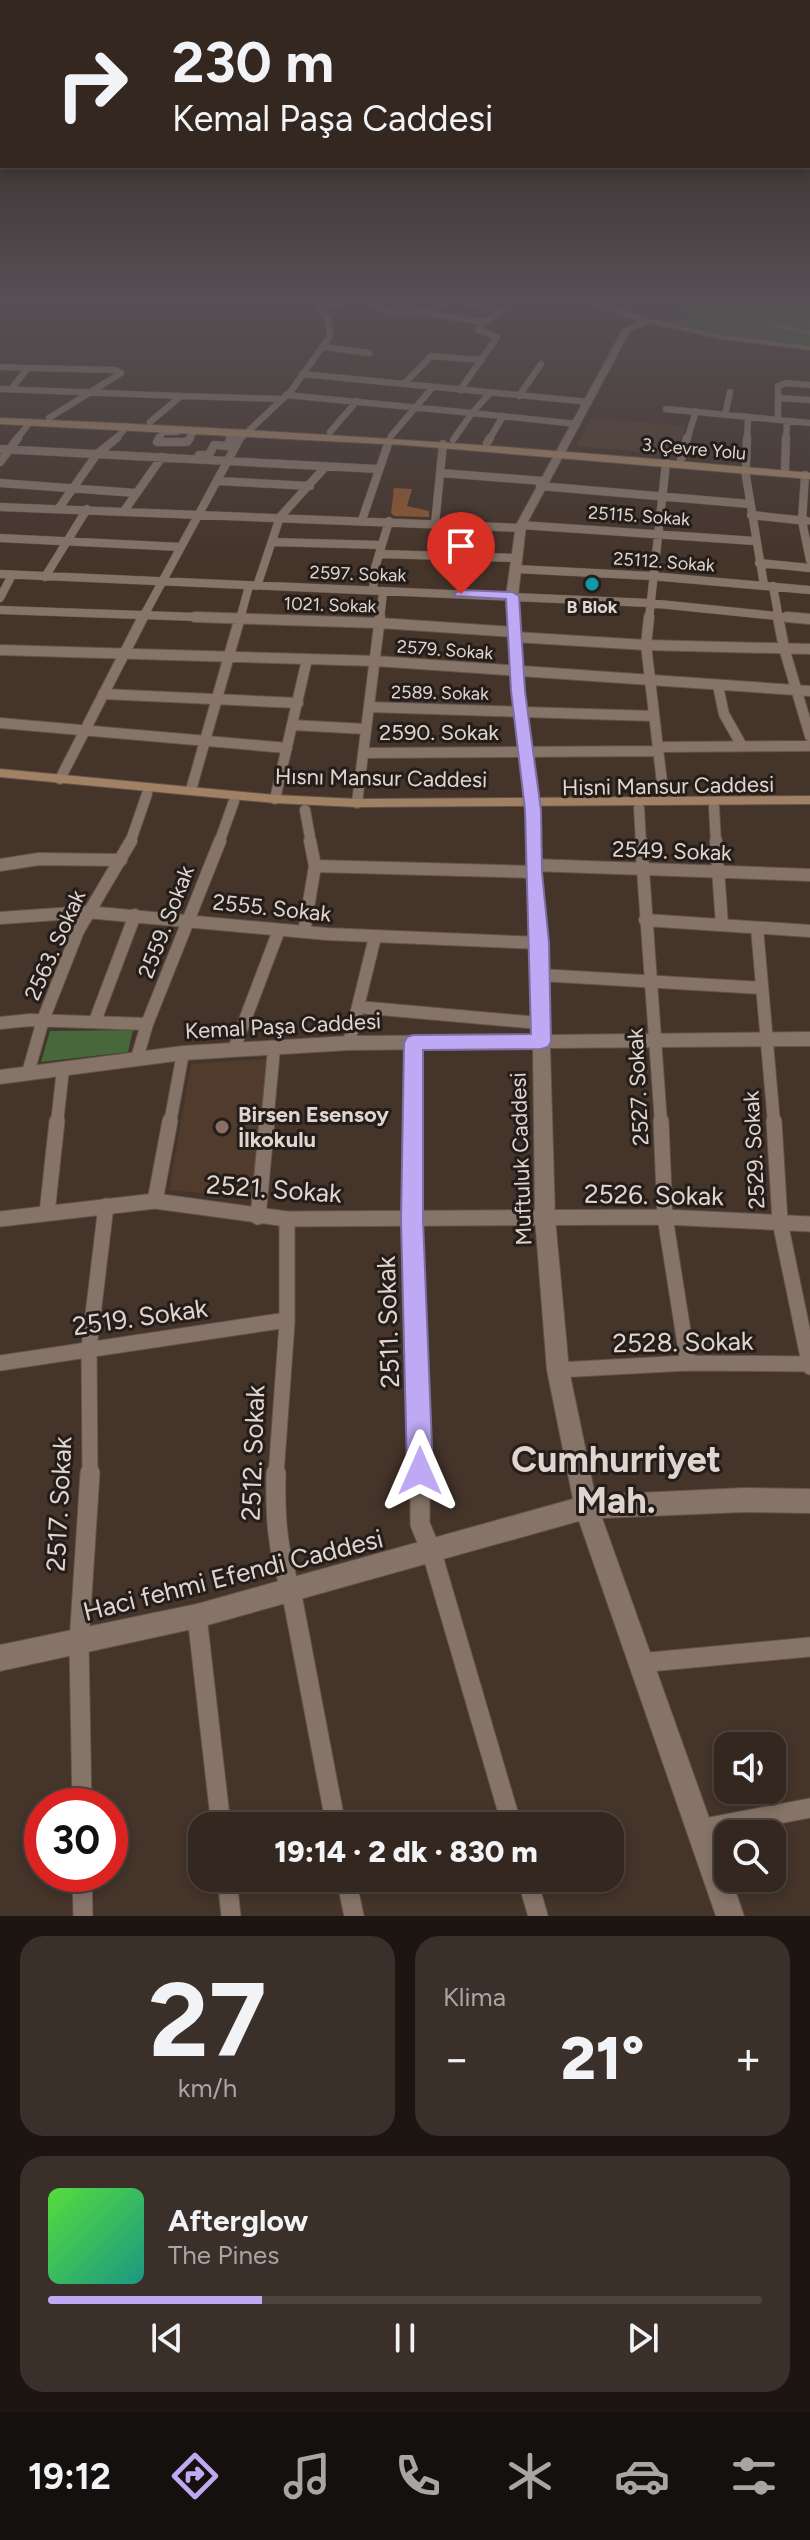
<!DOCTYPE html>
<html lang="tr">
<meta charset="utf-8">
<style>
:root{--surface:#332720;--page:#3b2f29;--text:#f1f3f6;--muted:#a9a5a5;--line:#4e443e;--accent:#bfa9f4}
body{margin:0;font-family:Figtree,sans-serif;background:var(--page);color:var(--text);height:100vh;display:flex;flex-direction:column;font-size:30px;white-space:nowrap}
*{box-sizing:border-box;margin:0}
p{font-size:26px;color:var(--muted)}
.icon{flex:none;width:44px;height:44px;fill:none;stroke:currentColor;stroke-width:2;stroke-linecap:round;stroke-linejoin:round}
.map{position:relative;height:1916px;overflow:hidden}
.panel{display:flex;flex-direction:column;gap:20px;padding:20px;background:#1c1512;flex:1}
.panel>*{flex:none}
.hud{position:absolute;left:0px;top:0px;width:810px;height:168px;box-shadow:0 4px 12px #0003,0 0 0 2px var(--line);background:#332720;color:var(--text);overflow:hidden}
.controls{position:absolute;left:714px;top:1732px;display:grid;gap:16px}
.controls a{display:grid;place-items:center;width:72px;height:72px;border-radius:16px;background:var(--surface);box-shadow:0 4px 12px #0003,0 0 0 2px var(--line);font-size:40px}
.speed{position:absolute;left:24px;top:1788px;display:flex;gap:16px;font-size:40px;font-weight:700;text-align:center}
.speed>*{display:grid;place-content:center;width:104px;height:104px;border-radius:50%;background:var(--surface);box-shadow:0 4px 12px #0003,0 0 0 2px var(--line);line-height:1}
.speed .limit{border:12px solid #d22;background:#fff;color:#111}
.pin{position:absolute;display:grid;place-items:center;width:68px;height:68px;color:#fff;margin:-82px -34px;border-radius:50% 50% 50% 0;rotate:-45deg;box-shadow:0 0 8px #0007}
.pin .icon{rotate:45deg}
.me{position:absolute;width:88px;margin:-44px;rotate:0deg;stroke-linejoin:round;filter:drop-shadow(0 0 6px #0008)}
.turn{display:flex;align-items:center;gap:28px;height:168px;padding:0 40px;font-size:36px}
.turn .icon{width:104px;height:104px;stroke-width:2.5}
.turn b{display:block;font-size:56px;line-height:68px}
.big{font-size:60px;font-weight:800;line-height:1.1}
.panel .widget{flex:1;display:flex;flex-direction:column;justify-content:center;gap:12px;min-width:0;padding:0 28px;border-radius:24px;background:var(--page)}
.panel .dial{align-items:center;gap:0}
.dial b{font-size:104px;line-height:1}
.song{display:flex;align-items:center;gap:24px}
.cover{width:96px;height:96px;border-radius:12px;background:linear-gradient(135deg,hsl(110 70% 55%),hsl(170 70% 35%))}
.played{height:8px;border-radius:4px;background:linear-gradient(90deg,var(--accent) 30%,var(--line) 30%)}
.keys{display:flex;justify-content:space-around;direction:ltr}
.heat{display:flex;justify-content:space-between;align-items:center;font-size:44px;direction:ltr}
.panel .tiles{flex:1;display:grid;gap:20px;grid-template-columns:1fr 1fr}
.widget:last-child{grid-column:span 2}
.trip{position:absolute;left:188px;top:1812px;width:436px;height:80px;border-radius:24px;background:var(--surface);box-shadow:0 4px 12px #0003,0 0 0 2px var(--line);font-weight:800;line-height:80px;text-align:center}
.menu{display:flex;height:128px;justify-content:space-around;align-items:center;background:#14100d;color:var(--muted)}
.menu .icon{width:56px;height:56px}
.menu .on{color:var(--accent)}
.menu b{font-size:36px;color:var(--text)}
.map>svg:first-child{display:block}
</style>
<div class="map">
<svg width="810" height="1916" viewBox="0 0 810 1916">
<rect width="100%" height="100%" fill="#44342a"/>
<path fill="#513b2c" d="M 591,418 L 686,426 L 674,455 L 576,446 Z
M 276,1058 L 252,1198 L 169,1190 L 191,1064 Z"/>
<path fill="#47683a" d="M 363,297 L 449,297 C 430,312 382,317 363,297 Z
M 639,297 L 810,297 L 810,346 L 720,334 L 672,323 L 697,312 Z
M 133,1030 L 128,1052 L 41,1062 L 50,1031 Z"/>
<path fill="#8b5631" d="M 394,488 L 412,489 L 407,506 L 429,511 L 429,517 L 394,516 L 391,513 Z"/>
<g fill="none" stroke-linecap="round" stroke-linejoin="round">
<g stroke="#61534b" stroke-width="7">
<path id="minor-far5" d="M 357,297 C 385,318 427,318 455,297
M 577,297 L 648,321
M 452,301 L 501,309
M 319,310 L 357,298
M 414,311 L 485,322 L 520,297
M 324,347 L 369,353
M 0,367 L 28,368 L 11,389
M 28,368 L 115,370 L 121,373 L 49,418
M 302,374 L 589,402
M 404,384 L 431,356 L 482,360
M 0,389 L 181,396 L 150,422
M 460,390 L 497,337 L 478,330 L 485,322
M 286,395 L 472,413 L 490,393
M 181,396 L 283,399
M 519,396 L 541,364
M 779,398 L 810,400
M 666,409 L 810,423
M 725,415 L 730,392
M 778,420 L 778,386 L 786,383 L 810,385
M 330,432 L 357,401
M 227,434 L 233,435 L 230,440
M 391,436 L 433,387
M 16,440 L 30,422
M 115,440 L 127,426
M 158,440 L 163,432 L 177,432
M 188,440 L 193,433
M 239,440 L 291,391 L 330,336 L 328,319 L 308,297
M 453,440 L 472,413 L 577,424
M 489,440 L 503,416
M 687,440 L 696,411
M 747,440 L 748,417
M 786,440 L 787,421"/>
</g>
<g stroke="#61534b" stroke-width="9">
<path id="minor-far4" d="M 159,438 L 157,442 L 187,442 L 190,438
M 487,443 L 490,438
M 0,449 L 378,469
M 199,455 L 209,455 L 214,445 L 227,446 L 231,438
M 681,459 L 687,438
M 0,462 L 18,438
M 746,465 L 747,438
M 785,469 L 786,438
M 745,470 L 764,585
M 441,473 L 543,481
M 805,475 L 802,521 L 810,560
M 218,481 L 310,486
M 0,483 L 136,493
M 540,486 L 750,504
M 0,507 L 522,528
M 59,508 L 97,454 L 117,438
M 124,511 L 162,457
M 751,515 L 807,521
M 362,520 L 389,441
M 435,524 L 443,444
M 521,525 L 755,541
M 0,538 L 181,547
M 272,542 L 381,545
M 379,554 L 516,558
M 759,563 L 810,568
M 516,569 L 652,576 L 810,590
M 0,574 L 649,603 L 807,619
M 45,577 L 87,509
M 257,586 L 280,517 L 326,466
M 773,586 L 779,619
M 373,590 L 375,568 L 389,521
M 0,598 L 12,575
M 0,610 L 254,619
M 142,619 L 240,438
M 240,619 L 249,586
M 380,619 L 383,591
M 649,619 L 666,463"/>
</g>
<g stroke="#61534b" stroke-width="12">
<path id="minor-far3" d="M 195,617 L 380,623 L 515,632
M 649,617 L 646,645 L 664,800
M 778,617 L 784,648 L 810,736
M 787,617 L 810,619
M 515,637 L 646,645 L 810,649
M 0,650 L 376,661 L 810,691
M 718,686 L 724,714 L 742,746
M 103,694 L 298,703
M 369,707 L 653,716
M 0,723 L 287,748
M 292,725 L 366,729
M 658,747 L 810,746
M 364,753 L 658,751
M 60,779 L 143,617
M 191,790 L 240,617
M 275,799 L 307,659
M 357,803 L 380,617
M 714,807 L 716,843
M 639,808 L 641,843
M 305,810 L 311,843
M 130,843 L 147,794
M 219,843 L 234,801"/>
</g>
<g stroke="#61534b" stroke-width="14">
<path id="minor-far2" d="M 641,841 L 661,1123
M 716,841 L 722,925
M 0,865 L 39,859 L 121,860
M 533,865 L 810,875
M 315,866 L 533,872
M 0,918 L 87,912 L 327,934 L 540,943
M 645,920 L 810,931
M 757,928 L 774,1123
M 304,932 L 315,866 L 310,841
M 540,975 L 762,988
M 358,1007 L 539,1023
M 95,1021 L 135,915
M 0,1023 L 30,1020 L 147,1024
M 349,1043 L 375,937
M 234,1049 L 279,930
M 137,1058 L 147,1024 L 220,841
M 28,1073 L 43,1020 L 78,931 L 131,841
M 57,1123 L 63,1069
M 170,1123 L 183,1053
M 267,1123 L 274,1049
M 413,1123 L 413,1043"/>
</g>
<g stroke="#61534b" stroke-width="17">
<path id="minor-far1" d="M 413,1121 L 412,1220 L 420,1475
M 661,1121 L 665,1217 L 688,1363
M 774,1121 L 780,1222 L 810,1367
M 155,1201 L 170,1121
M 47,1213 L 57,1121
M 258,1217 L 267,1121
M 0,1219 L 155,1201 L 287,1219 L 665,1217 L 810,1224
M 0,1363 L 287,1320
M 558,1370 L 688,1363 L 810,1364
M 90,1475 L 89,1348 L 106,1206
M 276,1475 L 287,1323 L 287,1219"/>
</g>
<g stroke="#61534b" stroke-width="21">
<path id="minor" d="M 276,1473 C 275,1514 277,1552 291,1590 L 336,1826
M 420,1473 L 420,1524 L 432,1553 L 512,1826
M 197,1616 L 221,1826
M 639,1663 L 810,1647
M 82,1806 L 79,1643 L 90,1473
M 699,1829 L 810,1808
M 82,1874 L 83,1916
M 227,1878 L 231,1916
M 346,1878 L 354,1916
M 527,1878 L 538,1916"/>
</g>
<g stroke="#61534b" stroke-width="2">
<path id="tertiary" d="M 648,319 L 722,335 L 810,346 L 810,350 L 722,339 L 649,323 L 630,331 L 526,525 L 518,596 L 526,711 L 540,810 L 540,872 L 548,943 L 550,1035 L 810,1032 L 810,1046 L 550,1048 L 555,1218 L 569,1370 L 595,1495 L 744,1488 L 810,1489 L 810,1513 L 744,1512 L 602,1518 L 728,1871 L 728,1878 L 731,1878 L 744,1916 L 716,1916 L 579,1521 L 197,1628 L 0,1671 L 0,1645 L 197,1604 L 573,1499 L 547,1370 L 535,1218 L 533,1048 L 349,1050 L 183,1060 L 0,1084 L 0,1070 L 183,1046 L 349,1036 L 533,1035 L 532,943 L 526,872 L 526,810 L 514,711 L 506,596 L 516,525 L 623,329 Z
M 773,322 L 810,331 L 810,335 L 773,326 Z"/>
</g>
<g stroke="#61534b" stroke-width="2">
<path id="secondary" d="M 0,418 C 271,429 540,447 810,473 L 810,479 L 405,445 L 0,424 Z
M 0,769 L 275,795 L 357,799 L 810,796 L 810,804 L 357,807 L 275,803 L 0,777 Z"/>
</g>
<use href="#minor-far5" stroke="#867468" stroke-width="6"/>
<use href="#minor-far4" stroke="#867468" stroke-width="8"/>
<use href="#minor-far3" stroke="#867468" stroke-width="10"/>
<use href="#minor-far2" stroke="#867468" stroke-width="12"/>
<use href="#minor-far1" stroke="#867468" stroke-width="15"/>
<use href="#minor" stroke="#867468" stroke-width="19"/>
<use href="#tertiary" fill="#867468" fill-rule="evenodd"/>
<use href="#secondary" fill="#a18163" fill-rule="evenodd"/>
</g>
<linearGradient id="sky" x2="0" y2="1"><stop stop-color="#251d17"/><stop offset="0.53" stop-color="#565055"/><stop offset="1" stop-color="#565055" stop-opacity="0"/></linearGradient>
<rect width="810" height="565" fill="url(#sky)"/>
<path fill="#bfa9f4" stroke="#7c6e9f" stroke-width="2" d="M 461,590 L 512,592 L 519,596 L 525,691 L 541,810 L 542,872 L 549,943 L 551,1042 L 548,1047 L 541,1049 L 423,1050 L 423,1220 L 433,1471 L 429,1480 L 420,1484 L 411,1480 L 407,1471 L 401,1220 L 404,1043 L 407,1037 L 413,1035 L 531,1034 L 525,810 L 511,691 L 506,599 L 456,596 L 454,594 Z"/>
<circle fill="#0f9aa8" stroke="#251d19" stroke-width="3" cx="592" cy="584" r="8"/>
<circle fill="#8d6e63" stroke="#251d19" stroke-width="3" cx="222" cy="1127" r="8"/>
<g text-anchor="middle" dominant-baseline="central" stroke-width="6" stroke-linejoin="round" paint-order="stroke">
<g font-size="18" fill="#e0d5cf" stroke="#251d19">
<text transform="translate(694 449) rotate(5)">3. Çevre Yolu</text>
<text transform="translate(639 516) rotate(4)">25115. Sokak</text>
<text transform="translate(664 562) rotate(4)">25112. Sokak</text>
<text transform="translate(358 574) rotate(2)">2597. Sokak</text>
<text transform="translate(330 605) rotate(2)">1021. Sokak</text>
<text transform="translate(445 650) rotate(4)">2579. Sokak</text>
<text transform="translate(440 693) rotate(1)">2589. Sokak</text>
</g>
<g font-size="18" font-weight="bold" fill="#e0d5cf" stroke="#251d19">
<text x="592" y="607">B Blok</text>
</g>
<g font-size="22" fill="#e0d5cf" stroke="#251d19">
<text x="439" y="732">2590. Sokak</text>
<text transform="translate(381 778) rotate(1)">Hısnı Mansur Caddesi</text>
<text transform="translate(668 786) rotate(-1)">Hisni Mansur Caddesi</text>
<text transform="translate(672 851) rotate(2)">2549. Sokak</text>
<text transform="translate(272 908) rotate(6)">2555. Sokak</text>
<text transform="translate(166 922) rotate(-69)">2559. Sokak</text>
<text transform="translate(55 945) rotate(-66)">2563. Sokak</text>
<text transform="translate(283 1026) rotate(-3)">Kemal Paşa Caddesi</text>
<text transform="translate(638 1087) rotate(-93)">2527. Sokak</text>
<text transform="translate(754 1150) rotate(-93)">2529. Sokak</text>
<text transform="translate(521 1159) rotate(-92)">Muftuluk Caddesi</text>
</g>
<g font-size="22" font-weight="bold" fill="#e0d5cf" stroke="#251d19" text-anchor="start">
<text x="238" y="1114">Birsen Esensoy<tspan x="238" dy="25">İlkokulu</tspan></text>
</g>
<g font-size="26" fill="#e0d5cf" stroke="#251d19">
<text transform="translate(274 1189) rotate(4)">2521. Sokak</text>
<text transform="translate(654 1195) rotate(1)">2526. Sokak</text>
<text transform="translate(140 1317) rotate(-8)">2519. Sokak</text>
<text transform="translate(388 1322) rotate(-92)">2511. Sokak</text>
<text transform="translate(683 1342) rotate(-1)">2528. Sokak</text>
<text transform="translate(253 1453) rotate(-88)">2512. Sokak</text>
<text transform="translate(59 1504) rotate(-87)">2517. Sokak</text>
<text transform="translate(233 1575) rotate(-14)">Haci fehmi Efendi Caddesi</text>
</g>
<g font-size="36" font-weight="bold" fill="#e0d5cf" stroke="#251d19">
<text x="616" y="1459">Cumhurriyet<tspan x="616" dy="41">Mah.</tspan></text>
</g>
</g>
</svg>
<div class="controls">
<a><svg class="icon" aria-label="sound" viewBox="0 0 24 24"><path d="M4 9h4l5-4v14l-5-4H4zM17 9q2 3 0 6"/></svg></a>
<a><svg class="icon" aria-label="search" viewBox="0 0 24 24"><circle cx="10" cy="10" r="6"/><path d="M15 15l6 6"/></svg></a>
</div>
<div class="speed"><div class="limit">30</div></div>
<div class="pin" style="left:461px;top:594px;background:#d93025"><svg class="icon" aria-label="arrive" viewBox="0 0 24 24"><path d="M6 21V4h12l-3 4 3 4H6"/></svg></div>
<svg class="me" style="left:420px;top:1471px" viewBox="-20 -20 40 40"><path d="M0-17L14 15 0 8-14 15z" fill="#bfa9f4" stroke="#fff" stroke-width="4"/></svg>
<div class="trip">19:14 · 2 dk · 830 m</div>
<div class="hud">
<div class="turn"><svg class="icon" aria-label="right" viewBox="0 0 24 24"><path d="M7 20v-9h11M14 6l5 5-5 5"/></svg><div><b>230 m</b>Kemal Paşa Caddesi</div></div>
</div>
</div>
<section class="panel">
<div class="tiles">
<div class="widget dial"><b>27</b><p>km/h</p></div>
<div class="widget"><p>Klima</p>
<div class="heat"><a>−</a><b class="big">21°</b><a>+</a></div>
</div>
<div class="widget">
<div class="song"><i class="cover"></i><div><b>Afterglow</b><p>The Pines</p></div></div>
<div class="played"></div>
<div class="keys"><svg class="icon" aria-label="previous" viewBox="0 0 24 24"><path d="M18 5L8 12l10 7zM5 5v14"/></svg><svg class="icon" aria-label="pause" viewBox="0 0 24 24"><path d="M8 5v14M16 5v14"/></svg><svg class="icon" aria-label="next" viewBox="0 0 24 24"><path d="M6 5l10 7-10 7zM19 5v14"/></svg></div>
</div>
</div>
</section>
<nav class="menu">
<b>19:12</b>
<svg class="icon on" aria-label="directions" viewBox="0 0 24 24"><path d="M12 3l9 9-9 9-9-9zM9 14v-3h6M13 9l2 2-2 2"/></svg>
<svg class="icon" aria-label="music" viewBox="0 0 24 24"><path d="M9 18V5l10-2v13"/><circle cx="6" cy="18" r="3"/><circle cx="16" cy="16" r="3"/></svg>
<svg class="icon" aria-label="phone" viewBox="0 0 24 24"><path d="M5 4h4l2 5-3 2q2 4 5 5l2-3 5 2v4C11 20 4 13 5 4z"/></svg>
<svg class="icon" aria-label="climate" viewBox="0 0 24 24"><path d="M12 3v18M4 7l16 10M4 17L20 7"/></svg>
<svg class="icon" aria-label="car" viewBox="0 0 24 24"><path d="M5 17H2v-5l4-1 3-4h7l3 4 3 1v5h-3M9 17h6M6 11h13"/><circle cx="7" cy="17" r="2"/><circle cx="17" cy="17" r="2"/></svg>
<svg class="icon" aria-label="filters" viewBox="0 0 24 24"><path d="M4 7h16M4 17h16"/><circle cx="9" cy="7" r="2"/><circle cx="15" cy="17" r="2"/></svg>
</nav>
